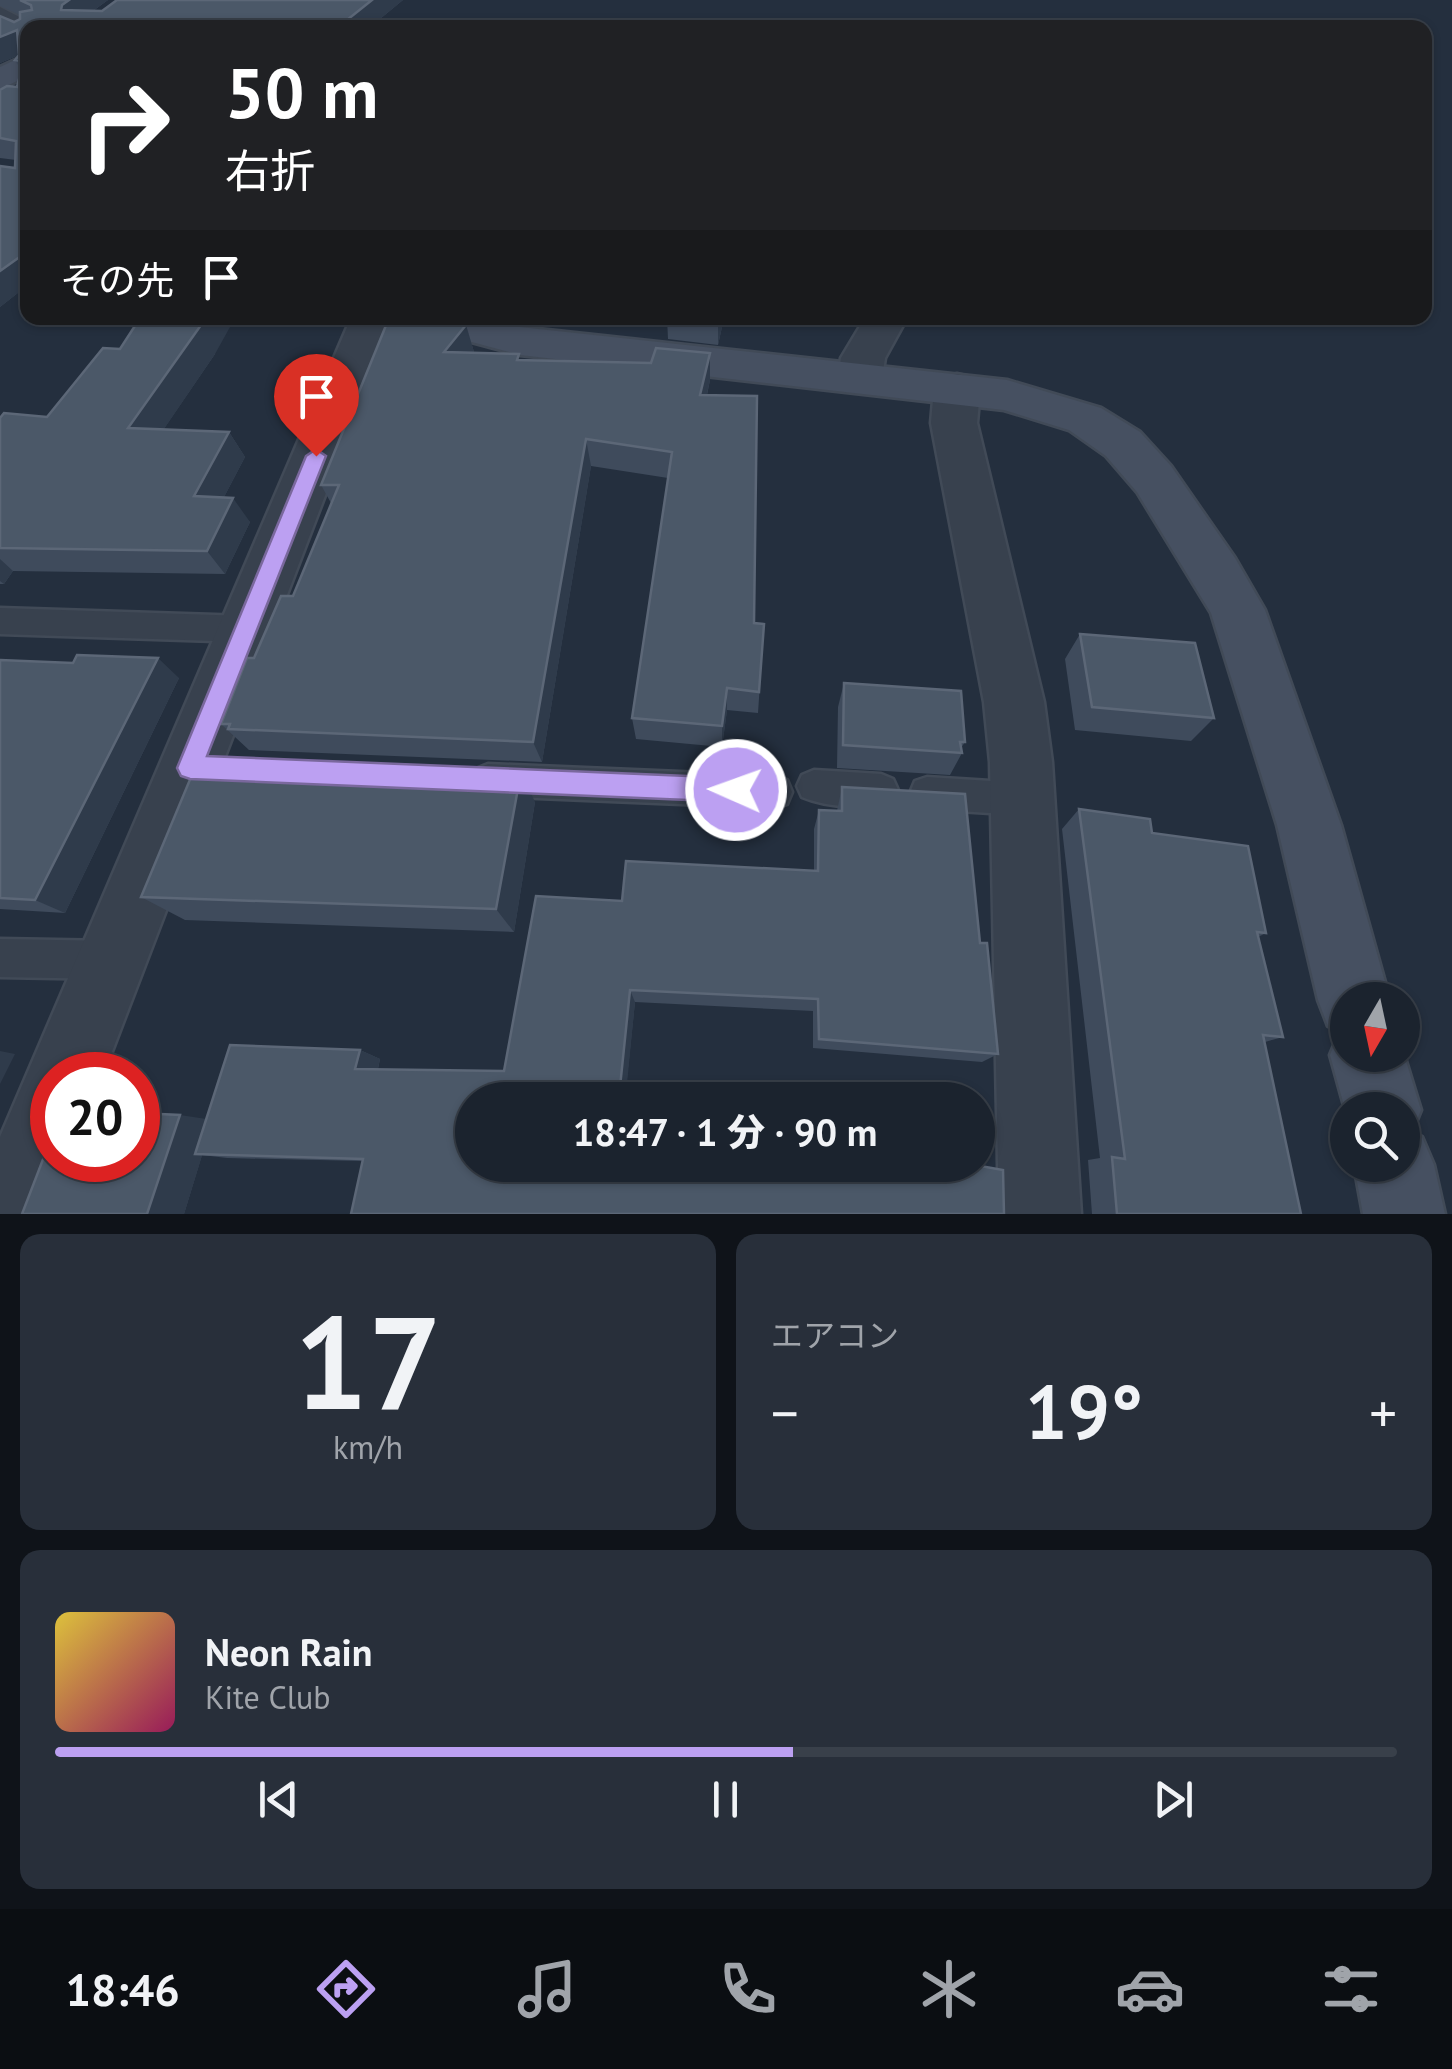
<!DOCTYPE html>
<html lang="ja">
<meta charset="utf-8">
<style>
:root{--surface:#1b232e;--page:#282f3a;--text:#f1f3f6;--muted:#a0a4aa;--line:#39404a;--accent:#bca0f2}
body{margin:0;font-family:"PT Sans","Noto Sans JP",sans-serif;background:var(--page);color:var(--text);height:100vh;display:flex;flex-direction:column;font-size:38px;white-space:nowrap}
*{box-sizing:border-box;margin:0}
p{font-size:32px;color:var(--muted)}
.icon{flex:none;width:55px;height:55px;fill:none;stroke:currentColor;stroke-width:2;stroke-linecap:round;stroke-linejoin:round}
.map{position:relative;height:1214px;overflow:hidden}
.drawer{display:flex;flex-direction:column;gap:20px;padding:20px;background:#0f1319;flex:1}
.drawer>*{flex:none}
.banner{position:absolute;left:20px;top:20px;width:1412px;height:305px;border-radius:20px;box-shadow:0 2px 8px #0004,0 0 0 2px var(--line);background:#202124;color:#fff;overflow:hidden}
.needle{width:65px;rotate:189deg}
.fabs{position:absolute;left:1330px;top:982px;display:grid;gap:20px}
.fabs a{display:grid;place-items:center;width:90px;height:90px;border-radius:50%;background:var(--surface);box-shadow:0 2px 8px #0004,0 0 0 2px var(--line);font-size:50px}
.speed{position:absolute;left:30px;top:1052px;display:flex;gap:20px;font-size:50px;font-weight:700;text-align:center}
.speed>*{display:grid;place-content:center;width:130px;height:130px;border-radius:50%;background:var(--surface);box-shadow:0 2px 8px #0004,0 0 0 2px var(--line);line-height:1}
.speed .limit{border:15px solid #d22;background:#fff;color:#111}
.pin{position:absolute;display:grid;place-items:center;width:85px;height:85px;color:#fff;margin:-102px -42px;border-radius:50% 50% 50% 0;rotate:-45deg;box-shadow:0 0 10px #0007}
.pin .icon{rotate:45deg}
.me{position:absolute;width:110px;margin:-55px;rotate:272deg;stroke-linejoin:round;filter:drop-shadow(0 0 8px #0008)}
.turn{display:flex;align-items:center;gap:35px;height:210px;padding:0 40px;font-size:45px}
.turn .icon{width:130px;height:130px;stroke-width:2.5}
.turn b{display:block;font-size:70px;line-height:85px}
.then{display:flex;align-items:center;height:95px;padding:0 40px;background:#0003;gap:20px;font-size:38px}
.big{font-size:75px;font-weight:800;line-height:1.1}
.drawer .tile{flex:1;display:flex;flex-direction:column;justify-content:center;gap:15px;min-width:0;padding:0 35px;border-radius:20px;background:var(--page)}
.drawer .dial{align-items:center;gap:0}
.dial b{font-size:130px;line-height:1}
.song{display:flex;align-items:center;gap:30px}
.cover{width:120px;height:120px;border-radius:15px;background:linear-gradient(135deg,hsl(50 70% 55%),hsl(330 70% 35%))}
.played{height:10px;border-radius:5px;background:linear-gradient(90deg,var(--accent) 55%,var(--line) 55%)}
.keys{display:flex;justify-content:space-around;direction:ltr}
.heat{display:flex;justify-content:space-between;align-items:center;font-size:55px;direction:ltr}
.drawer .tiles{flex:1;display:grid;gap:20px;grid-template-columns:1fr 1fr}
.tile:last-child{grid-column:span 2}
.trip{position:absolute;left:455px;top:1082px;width:540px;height:100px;border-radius:50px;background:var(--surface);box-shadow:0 2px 8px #0004,0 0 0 2px var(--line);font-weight:800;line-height:100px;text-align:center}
.menu{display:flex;height:160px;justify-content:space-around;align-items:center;background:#0b0e12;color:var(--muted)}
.menu .icon{width:70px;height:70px}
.menu .on{color:var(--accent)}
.menu b{font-size:45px;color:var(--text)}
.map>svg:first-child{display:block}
</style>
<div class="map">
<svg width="1452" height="1214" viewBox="0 0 1452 1214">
<rect width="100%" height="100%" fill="#242f3e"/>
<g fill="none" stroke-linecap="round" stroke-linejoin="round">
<g stroke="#414a57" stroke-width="5">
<path id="lane" d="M 0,608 L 246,616 L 257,620 L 261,629 L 257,638 L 246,642 L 0,634 Z
M 488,764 L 775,776 L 787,780 L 792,792 L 787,804 L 775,808 L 488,796 L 476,791 L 471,780 L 476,769 Z
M 814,770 L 881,774 L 893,779 L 898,790 L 893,801 C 869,811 826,807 802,797 L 797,786 L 802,775 Z
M 927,777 L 1023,783 L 1035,787 L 1040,799 L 1035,811 L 1023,815 L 927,809 L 915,805 L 910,793 L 915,781 Z
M 0,939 L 112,941 L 126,946 L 131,960 L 126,974 L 112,979 L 0,977 Z"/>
</g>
<g stroke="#414a57" stroke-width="5">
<path id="street" d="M 0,7 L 41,28 L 28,28 L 28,39 L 0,27 Z
M 351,318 L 393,318 L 103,1075 L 52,1075 L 52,1160 L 70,1160 L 50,1214 L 0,1214 L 0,1137 Z
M 865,318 L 907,318 L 885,358 L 882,377 L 876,387 L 860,392 L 844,387 L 838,377 L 841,358 Z
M 957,374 L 973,378 L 980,389 L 977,423 L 1044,702 L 1052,762 L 1081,1214 L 999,1214 L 990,762 L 984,702 L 931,423 L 934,389 L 941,378 Z"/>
</g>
<g stroke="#414a57" stroke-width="5">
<path id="secondary" d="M 28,54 L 28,76 L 0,89 L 0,67 Z
M 410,318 L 481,318 L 520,327 L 1007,380 L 1101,408 L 1140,432 L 1171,466 L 1235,558 L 1265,610 L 1341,825 L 1390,1000 L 1348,1000 L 1348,1055 L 1402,1055 L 1402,1048 L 1421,1110 L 1412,1132 L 1422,1137 L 1434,1165 L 1445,1214 L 1363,1214 L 1354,1165 L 1402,1165 L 1402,1110 L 1348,1110 L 1348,1120 L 1330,1055 L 1340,1031 L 1328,1026 L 1318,1000 L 1277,825 L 1211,613 L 1137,492 L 1106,456 L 1069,430 L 1004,410 L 520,355 L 416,327 Z"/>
</g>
<use href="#lane" fill="#38414e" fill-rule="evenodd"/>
<use href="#street" fill="#38414e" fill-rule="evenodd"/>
<use href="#secondary" fill="#465061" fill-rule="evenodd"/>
</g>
<path fill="#3f4b5c" d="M 0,0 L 108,0 L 93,11 L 102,11 L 117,0 L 403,0 L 369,28 L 28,28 L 28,285 L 0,307 L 0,166 L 15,168 L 16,160 L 0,158 L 0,90 L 17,87 L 24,75 L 15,60 L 19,55 L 0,63 L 0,16 L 14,22 L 20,19 L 20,15 L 0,6 Z
M 667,318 L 724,318 L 718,345 L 668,339 Z
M 956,318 L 1017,318 L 1015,325 L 956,322 Z
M 466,325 L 474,352 L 521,361 L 651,363 L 710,353 L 710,380 L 707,395 L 754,623 L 764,624 L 758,713 L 727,710 L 722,747 L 636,739 L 632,718 L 668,478 L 591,466 L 542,762 L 249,750 L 221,724 L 254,658 L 293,596 L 331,503 L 321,485 Z
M 120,349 L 215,354 L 163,430 L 229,432 L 245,457 L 224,497 L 250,522 L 225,574 L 13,571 L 4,584 L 0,584 L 0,418 L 47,417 Z
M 1080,634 L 1214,718 L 1191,741 L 1075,730 L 1065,659 Z
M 0,660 L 179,678 L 65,913 L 0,909 Z
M 844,683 L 965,742 L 961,748 L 962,753 L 950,775 L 837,768 L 838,707 Z
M 842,787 L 980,943 L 998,1054 L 982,1062 L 813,1048 L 813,1011 L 635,1002 L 626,1088 L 714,1094 L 715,1100 L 472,1100 L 362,1161 L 227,1158 L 202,1155 L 184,1214 L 22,1214 L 206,1119 L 360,1050 L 380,1059 L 378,1069 L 504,1071 L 622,901 L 814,870 L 814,829 L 819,810 L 837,811 Z
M 535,802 L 514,932 L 185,920 L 141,897 Z
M 1079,809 L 1152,833 L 1266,933 L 1258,937 L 1283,1037 L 1265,1042 L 1301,1214 L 1092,1214 L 1088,1160 L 1100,1158 L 1062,829 Z"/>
<path fill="#2f3b4b" d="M 69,0 L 108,0 L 73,25 L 61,10 L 62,5 Z
M 372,0 L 403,0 L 369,28 L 337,28 Z
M 17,30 L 28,51 L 0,63 L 0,37 Z
M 28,251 L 28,285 L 0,307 L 0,271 Z
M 206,318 L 235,318 L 215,354 L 147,454 L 128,428 Z
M 718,318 L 724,318 L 718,345 Z
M 466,325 L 474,352 L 444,352 Z
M 710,353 L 710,380 L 701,421 L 700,395 Z
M 229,432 L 245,457 L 212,520 L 194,496 Z
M 586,439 L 591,466 L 542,762 L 533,742 Z
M 233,498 L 250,522 L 225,574 L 207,551 Z
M 0,559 L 13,571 L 4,584 L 0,581 Z
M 158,658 L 179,678 L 65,913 L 35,900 Z
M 727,688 L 727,710 L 722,747 L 722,726 Z
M 521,772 L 535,802 L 514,932 L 496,909 Z
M 630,990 L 635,1002 L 626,1094 L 620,1087 Z
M 360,1050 L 380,1059 L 376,1077 L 355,1069 Z
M 0,1051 L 15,1054 L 0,1084 Z
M 180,1115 L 213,1120 L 184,1214 L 147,1214 Z"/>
<path fill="#4b5868" stroke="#5c6777" stroke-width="2.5" d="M 20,0 L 69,0 L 62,5 L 61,10 L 102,11 L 117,0 L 372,0 L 337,28 L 28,28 L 28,62 L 15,60 L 19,55 L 17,30 L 0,37 L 0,16 L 14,22 L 20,19 L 20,12 L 32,10 L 31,5 Z
M 737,24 L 759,28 L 734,28 Z
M 28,73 L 28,251 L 0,271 L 0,166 L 15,168 L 16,141 L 0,138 L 0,90 L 7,86 L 17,87 L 19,79 Z
M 140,318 L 206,318 L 128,428 L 229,432 L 194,496 L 233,498 L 207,551 L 0,548 L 0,418 L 4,413 L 47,417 L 103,348 L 120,349 Z
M 389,318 L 438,318 L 466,325 L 444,352 L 519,354 L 517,360 L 651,363 L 656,348 L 710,353 L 700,395 L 757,396 L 754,623 L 764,624 L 759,692 L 727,688 L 722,726 L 632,718 L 672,452 L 586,439 L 533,742 L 228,729 L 230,724 L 221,724 L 247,658 L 254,658 L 281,596 L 293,596 L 339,485 L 321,485 Z
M 690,318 L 718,318 L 718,320 Z
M 1080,634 L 1195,643 L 1214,718 L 1092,707 Z
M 77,655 L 158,658 L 35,900 L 0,898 L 0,660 L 73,663 Z
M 844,683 L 961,691 L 965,742 L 960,742 L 962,753 L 843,745 Z
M 199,758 L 521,772 L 496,909 L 141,897 Z
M 842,787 L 965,794 L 980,943 L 987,943 L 998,1054 L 819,1039 L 818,999 L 630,990 L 620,1087 L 714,1094 L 714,1100 L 472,1100 L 472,1165 L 975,1165 L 1003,1170 L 1004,1214 L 351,1214 L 363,1159 L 195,1154 L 230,1045 L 360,1050 L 355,1069 L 504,1071 L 536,896 L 622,901 L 626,861 L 818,871 L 819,810 L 842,811 Z
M 1079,809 L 1150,819 L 1152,833 L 1248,846 L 1266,933 L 1257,932 L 1283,1037 L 1263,1035 L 1301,1214 L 1117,1214 L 1112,1157 L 1125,1159 Z
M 138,1113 L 180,1115 L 147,1214 L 22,1214 L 52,1136 L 52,1160 L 138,1160 Z"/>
<path fill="#bca0f2" stroke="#7a689d" stroke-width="2.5" d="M 316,449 L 326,456 L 207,756 L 736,778 L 745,781 L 749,790 L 745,799 L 736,802 L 190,779 L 181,776 L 177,768 L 306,456 Z"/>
</svg>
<div class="fabs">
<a><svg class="needle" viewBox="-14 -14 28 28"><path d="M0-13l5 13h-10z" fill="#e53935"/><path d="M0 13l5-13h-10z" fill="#a0a4aa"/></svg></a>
<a><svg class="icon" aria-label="search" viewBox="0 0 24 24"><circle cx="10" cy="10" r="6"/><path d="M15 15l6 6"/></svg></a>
</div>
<div class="speed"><div class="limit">20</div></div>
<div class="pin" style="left:316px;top:456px;background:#d93025"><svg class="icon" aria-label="arrive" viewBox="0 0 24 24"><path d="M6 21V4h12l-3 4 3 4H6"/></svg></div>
<svg class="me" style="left:736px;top:790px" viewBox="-20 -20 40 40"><circle r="17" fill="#bca0f2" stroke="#fff" stroke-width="3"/><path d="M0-11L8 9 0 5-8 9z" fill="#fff"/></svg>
<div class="trip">18:47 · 1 分 · 90 m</div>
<div class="banner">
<div class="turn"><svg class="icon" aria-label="right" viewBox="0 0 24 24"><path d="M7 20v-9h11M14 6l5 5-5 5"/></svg><div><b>50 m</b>右折</div></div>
<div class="then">その先<svg class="icon" aria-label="arrive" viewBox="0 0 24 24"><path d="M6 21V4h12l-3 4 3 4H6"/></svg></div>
</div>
</div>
<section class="drawer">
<div class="tiles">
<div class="tile dial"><b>17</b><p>km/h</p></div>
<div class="tile"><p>エアコン</p>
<div class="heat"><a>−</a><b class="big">19°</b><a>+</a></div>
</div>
<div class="tile">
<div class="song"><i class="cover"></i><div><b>Neon Rain</b><p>Kite Club</p></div></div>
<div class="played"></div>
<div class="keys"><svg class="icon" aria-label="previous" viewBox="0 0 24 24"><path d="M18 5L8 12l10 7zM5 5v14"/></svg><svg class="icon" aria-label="pause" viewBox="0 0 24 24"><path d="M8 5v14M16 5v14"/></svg><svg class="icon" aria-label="next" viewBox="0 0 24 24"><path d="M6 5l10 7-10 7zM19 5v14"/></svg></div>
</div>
</div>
</section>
<nav class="menu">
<b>18:46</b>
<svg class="icon on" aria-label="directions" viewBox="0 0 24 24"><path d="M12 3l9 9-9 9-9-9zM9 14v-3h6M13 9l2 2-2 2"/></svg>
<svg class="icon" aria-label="music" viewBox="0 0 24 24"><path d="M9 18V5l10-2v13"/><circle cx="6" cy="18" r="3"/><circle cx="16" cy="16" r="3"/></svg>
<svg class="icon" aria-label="phone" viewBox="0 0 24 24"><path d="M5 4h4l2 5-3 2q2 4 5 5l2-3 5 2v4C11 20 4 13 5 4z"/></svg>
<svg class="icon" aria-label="climate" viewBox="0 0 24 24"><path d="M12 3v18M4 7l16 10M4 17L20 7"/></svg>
<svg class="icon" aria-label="car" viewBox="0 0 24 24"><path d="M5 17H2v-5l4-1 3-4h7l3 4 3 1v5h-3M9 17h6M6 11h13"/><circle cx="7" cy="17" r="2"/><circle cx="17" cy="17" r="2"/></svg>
<svg class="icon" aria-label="filters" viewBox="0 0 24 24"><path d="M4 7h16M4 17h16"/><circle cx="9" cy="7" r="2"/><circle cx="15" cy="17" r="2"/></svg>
</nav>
